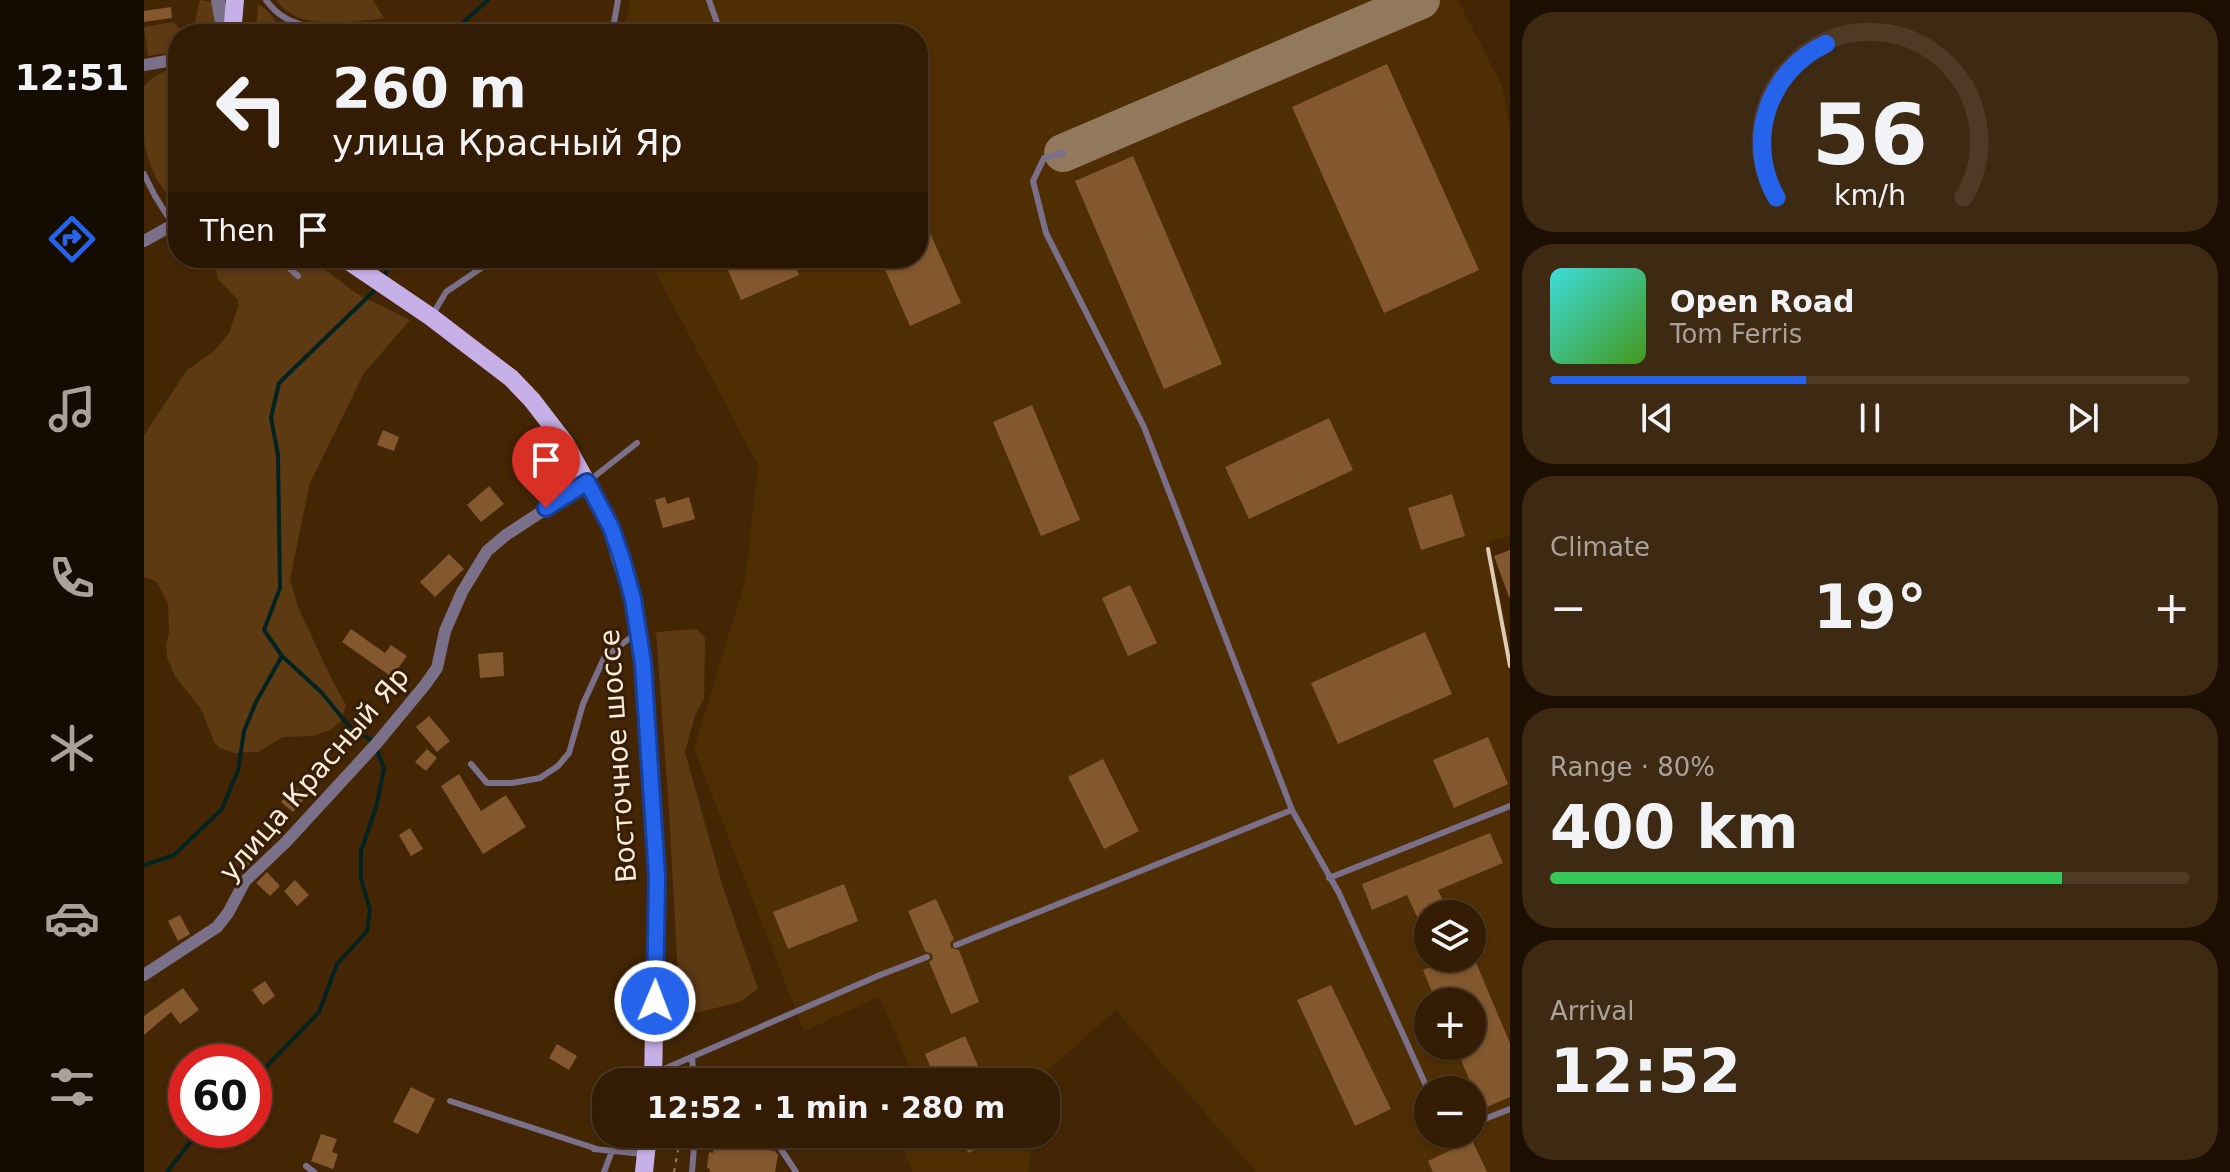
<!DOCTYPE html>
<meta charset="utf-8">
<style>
:root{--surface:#331c03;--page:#3e2912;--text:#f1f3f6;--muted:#a9a19a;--line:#4e3a25;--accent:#2563eb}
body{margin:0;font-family:"DejaVu Sans",sans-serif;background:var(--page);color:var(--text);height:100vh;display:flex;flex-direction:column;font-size:30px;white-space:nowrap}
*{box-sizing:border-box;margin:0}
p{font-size:26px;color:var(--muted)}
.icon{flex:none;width:44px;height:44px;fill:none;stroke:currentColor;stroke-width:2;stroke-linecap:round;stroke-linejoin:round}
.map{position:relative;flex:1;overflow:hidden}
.drawer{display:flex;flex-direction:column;gap:12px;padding:12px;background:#1c0f02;width:720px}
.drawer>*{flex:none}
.banner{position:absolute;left:24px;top:24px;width:760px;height:244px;border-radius:32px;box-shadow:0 2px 6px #0004,0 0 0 2px var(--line);background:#331c03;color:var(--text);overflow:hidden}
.controls{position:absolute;left:1270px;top:900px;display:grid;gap:16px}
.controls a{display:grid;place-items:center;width:72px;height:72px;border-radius:50%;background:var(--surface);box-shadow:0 2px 6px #0004,0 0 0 2px var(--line);font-size:40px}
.speed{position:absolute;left:24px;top:1044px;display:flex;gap:16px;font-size:40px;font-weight:700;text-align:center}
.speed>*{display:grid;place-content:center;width:104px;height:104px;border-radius:50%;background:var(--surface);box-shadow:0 2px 6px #0004,0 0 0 2px var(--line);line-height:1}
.speed .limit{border:12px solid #d22;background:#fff;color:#111}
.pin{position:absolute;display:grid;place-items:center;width:68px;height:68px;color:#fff;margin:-82px -34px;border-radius:50% 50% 50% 0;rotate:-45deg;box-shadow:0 0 8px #0007}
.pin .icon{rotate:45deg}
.me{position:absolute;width:88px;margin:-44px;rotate:1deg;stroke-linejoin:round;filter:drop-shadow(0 0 6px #0008)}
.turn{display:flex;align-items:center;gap:28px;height:168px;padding:0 32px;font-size:36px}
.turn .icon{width:104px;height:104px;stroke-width:2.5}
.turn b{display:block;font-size:56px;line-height:68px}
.then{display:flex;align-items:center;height:76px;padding:0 32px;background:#0003;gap:16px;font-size:30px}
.big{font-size:60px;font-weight:800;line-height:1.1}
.drawer .widget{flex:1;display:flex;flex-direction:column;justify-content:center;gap:12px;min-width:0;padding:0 28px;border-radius:32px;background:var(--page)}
.drawer .dial{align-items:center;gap:0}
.dial svg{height:208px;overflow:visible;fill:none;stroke:var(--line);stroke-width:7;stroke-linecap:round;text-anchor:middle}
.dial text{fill:var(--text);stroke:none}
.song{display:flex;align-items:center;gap:24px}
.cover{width:96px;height:96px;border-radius:12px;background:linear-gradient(135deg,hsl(180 70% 55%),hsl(100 70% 35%))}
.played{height:8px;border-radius:4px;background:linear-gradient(90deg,var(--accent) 40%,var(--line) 40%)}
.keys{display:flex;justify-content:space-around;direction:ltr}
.heat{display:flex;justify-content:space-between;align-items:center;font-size:44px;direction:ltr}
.charge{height:12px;border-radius:6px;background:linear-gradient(90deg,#34c759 80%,var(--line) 0)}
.trip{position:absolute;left:448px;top:1068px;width:468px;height:80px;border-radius:32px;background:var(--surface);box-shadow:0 2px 6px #0004,0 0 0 2px var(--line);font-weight:800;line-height:80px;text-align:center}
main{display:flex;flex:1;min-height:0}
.dock{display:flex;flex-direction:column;width:144px;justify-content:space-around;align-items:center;background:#140b01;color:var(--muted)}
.dock .icon{width:56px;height:56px}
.dock .on{color:var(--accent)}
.dock b{font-size:36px;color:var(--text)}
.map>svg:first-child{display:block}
</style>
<main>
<nav class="dock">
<b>12:51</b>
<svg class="icon on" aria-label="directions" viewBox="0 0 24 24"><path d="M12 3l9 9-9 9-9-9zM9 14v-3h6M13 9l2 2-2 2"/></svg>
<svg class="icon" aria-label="music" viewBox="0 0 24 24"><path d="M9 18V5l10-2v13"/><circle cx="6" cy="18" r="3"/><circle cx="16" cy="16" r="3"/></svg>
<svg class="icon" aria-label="phone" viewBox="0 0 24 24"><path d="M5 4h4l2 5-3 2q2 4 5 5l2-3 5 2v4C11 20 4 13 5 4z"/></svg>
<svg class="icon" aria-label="climate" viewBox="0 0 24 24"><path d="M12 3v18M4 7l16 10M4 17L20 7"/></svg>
<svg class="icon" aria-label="car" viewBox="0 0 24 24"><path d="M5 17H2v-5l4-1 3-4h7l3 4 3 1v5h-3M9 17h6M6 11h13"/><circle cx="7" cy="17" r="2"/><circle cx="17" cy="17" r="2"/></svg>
<svg class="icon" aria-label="filters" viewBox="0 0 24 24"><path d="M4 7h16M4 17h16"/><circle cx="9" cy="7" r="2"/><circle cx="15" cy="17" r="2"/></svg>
</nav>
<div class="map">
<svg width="1366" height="1172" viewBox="0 0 1366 1172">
<rect width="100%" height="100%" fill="#442604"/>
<path fill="#502e04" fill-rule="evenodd" d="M 486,0 L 1314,0 L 1358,86 L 1366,124 L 1366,536 L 1345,542 L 1366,648 L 1366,1172 L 1112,1172 L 972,1010 L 891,1082 L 732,1082 L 731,1080 L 766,1067 L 735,997 L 660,1031 L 550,749 L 601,581 L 614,465 L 504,258 L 774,258 L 774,34 L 480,34 ZM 1284,914 L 1328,914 L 1328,958 L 1284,958 ZM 1284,1002 L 1328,1002 L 1328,1046 L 1284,1046 ZM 1284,1090 L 1328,1090 L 1328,1134 L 1284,1134 Z
M 753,1134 L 887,1134 L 885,1172 L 769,1172 Z"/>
<path fill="#5e3a13" d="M 56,0 L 69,2 L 73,34 L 44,34 L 49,32 Z
M 133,0 L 229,0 L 240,18 C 209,22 152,32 133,0 Z
M 114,4 C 125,11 135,20 132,34 L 112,34 Z
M 29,22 L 42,34 L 34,34 L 34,51 L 4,56 L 0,27 Z
M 34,66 L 34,201 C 15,194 1,156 0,137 C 0,121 0,103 0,87 C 8,75 21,71 34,66 Z
M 69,258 L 165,258 L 215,295 L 266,320 L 220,373 L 166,483 L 146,579 L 154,607 L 186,676 L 202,705 L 197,721 L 186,730 L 169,736 L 139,737 L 114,752 L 91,753 L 76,748 L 70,742 L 57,709 L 31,676 L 23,657 L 22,645 L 25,633 L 24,603 L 12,581 L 0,577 L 0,435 L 43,370 L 70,351 L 85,333 L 94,307 L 94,300 L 74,279 Z
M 553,629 L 561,638 L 560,698 L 551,716 L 541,752 L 578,884 L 614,989 L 596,1002 L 556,1012 L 536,1014 L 525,810 L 512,632 Z"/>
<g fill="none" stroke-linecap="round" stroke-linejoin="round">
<path stroke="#032320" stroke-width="4" d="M 306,34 L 344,0
M 239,278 L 249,258
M 138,656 L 177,692 L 205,726 L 230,742
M 0,865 L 30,855 L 78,809 L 94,770 L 100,731 L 112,702 L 138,656 L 120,630 L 136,588 L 134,455 L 127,418 L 135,383 L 235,286
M 110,1075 L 123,1066 L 175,1012 L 193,964 L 223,931 L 226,910 L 217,879 L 217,851 L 232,807 L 240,769 L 233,750
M 23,1172 L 56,1130"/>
<path stroke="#92785c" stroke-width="38" d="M 919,153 L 1277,0"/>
</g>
<path fill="#83582e" d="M 27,7 L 28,18 L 0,22 L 0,11 Z
M 1243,64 L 1335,270 L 1240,313 L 1148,107 Z
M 989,156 L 1078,364 L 1020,389 L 931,181 Z
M 774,206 L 817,303 L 766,326 L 736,258 L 774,258 Z
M 611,258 L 648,258 L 655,275 L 597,300 L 584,270 Z
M 888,405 L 936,520 L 897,536 L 849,422 Z
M 1185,418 L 1209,470 L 1105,519 L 1081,467 Z
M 239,430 L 255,437 L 250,451 L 233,445 Z
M 345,486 L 360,504 L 337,522 L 323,505 Z
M 1308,494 L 1321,536 L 1277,550 L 1264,508 Z
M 521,497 L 523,504 L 545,497 L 551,519 L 519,528 L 511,500 Z
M 1366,550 L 1366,597 L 1365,597 L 1350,556 Z
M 305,554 L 320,569 L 291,597 L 276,582 Z
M 986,585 L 1013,643 L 984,656 L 958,598 Z
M 207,629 L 241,653 L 247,645 L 263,656 L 248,677 L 198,642 Z
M 1281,632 L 1308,694 L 1194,744 L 1167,683 Z
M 359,652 L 360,676 L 336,678 L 334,654 Z
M 285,716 L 306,741 L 293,752 L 272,727 Z
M 1344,737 L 1364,784 L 1310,808 L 1289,760 Z
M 283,749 L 293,758 L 282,771 L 271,762 Z
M 959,759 L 995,831 L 960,849 L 924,777 Z
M 315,774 L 337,811 L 362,795 L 382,827 L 339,854 L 297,786 Z
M 150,787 L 162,797 L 149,812 L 137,802 Z
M 266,828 L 279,849 L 267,856 L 255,835 Z
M 1346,833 L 1359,863 L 1294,890 L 1303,910 L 1295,914 L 1284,914 L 1284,919 L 1276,923 L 1263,895 L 1228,910 L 1218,884 Z
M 106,848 L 114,856 L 99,870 L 91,862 Z
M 123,872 L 136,886 L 126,896 L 112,883 Z
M 151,880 L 165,895 L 153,906 L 140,891 Z
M 700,884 L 714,921 L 644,949 L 629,912 Z
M 792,899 L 810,939 L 806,943 L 807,948 L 815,950 L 835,1002 L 807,1014 L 785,962 L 789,959 L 788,954 L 781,951 L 764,911 Z
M 36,915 L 46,934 L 34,941 L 24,921 Z
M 1307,958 L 1330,958 L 1366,1043 L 1366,1097 L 1338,1109 L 1311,1046 L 1328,1046 L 1328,1002 L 1292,1002 L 1279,970 Z
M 121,981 L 131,996 L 119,1005 L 108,990 Z
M 1187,985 L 1247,1109 L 1211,1126 L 1153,1000 Z
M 39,988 L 55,1010 L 36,1024 L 27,1012 L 0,1035 L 0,1016 Z
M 821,1036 L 841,1082 L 793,1082 L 781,1054 Z
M 413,1044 L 433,1056 L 425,1070 L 405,1058 Z
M 267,1087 L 291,1099 L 274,1134 L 249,1122 Z
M 177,1134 L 193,1139 L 188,1152 L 194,1154 L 189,1169 L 167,1161 Z
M 816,1134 L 868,1134 L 824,1153 Z
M 583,1139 L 625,1146 L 624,1150 L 631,1151 L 634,1155 L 631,1172 L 566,1172 L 566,1169 L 563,1168 L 565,1152 L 569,1153 L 570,1142 L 582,1143 Z
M 1328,1140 L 1343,1172 L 1289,1172 L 1284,1161 Z"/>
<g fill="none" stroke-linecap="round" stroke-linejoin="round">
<path stroke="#9b8167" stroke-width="2" stroke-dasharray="4 6" stroke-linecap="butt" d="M 530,1172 L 537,1134"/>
<path stroke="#7b708a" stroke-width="6" d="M 122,0 C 140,25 159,23 183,34
M 565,0 L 577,34
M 468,34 L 474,0
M 919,153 L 900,158 L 889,181 L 902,233 L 1000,427 L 1148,810
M 0,174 L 11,196 L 29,225
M 134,258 L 154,276
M 289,314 L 302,292 L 352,258
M 446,480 L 493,443
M 327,764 L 343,783 L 368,783 L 396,778 L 414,766 L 425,753 L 439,704 L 460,658 L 491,634
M 1185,878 L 1366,806
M 812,945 L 1148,810 L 1195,893 L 1284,1090
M 548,1057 L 550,1082
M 513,1072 L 736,975 L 783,957
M 306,1101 L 453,1149
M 1328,1124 L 1366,1109
M 627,1134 L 652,1172
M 450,1149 L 499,1154
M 162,1166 L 170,1172
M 460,1172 L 468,1151
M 548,1172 L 551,1134"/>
<path stroke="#7b708a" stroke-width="12" d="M 0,65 L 34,59
M 0,241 L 34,222
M 0,975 L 73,927 L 84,913 L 101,881 L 142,842 L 233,743 L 281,685 L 293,668 L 301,631 L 318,592 L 343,551 L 362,535 L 443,482"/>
<path stroke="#7b708a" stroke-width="14" d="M 74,0 L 80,34"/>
<path stroke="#c7b0e7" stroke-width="18" d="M 88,34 L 91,0
M 200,258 L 287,317 L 367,378 L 388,400 L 421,443 L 467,527 L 489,599 L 499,663 L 513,876 L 509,1082
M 500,1172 L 504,1134"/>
<path stroke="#e0cab5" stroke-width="4" d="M 1344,549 L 1366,666"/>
</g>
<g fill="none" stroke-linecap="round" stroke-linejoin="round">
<g stroke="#184099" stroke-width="20">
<path id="route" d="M 402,508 L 443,482 L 467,527 L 478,559 L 489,599 L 499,663 L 513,876 L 511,1001"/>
</g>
<use href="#route" stroke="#2563eb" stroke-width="14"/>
</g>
<g text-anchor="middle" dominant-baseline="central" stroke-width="6" stroke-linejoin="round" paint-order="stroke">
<g font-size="28" fill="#ffebd9" stroke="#351f08">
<text transform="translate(474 756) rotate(-94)">Восточное шоссе</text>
<text transform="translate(170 774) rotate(-49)">улица Красный Яр</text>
</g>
</g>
</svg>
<div class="controls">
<a><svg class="icon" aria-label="layers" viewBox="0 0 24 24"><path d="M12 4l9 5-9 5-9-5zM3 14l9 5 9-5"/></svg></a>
<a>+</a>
<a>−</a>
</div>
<div class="speed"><div class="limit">60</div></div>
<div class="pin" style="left:402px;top:508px;background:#d93025"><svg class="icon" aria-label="arrive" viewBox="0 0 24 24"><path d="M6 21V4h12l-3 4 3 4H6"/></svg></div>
<svg class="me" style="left:511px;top:1001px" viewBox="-20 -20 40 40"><circle r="17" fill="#2563eb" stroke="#fff" stroke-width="3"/><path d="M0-11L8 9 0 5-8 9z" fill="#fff"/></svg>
<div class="trip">12:52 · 1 min · 280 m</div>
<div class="banner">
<div class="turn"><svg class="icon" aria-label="left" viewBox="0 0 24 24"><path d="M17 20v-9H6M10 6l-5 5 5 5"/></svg><div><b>260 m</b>улица Красный Яр</div></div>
<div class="then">Then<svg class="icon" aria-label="arrive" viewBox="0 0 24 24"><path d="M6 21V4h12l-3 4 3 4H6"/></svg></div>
</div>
</div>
<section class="drawer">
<div class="widget dial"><svg viewBox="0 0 100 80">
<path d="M14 69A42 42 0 1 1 86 69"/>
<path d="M14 69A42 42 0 0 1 33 10" stroke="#2563eb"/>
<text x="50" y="56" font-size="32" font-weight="700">56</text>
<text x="50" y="72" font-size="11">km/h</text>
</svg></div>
<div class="widget">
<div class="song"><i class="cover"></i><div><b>Open Road</b><p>Tom Ferris</p></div></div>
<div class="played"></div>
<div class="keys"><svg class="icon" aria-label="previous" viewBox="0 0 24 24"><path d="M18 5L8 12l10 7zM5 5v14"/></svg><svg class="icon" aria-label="pause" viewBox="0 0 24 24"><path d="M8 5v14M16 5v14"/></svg><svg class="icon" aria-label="next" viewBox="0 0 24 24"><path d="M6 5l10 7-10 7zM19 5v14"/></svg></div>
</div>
<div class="widget"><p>Climate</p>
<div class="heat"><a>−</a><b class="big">19°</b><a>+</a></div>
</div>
<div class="widget"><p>Range · 80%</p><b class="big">400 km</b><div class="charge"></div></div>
<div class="widget"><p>Arrival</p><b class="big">12:52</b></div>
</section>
</main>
